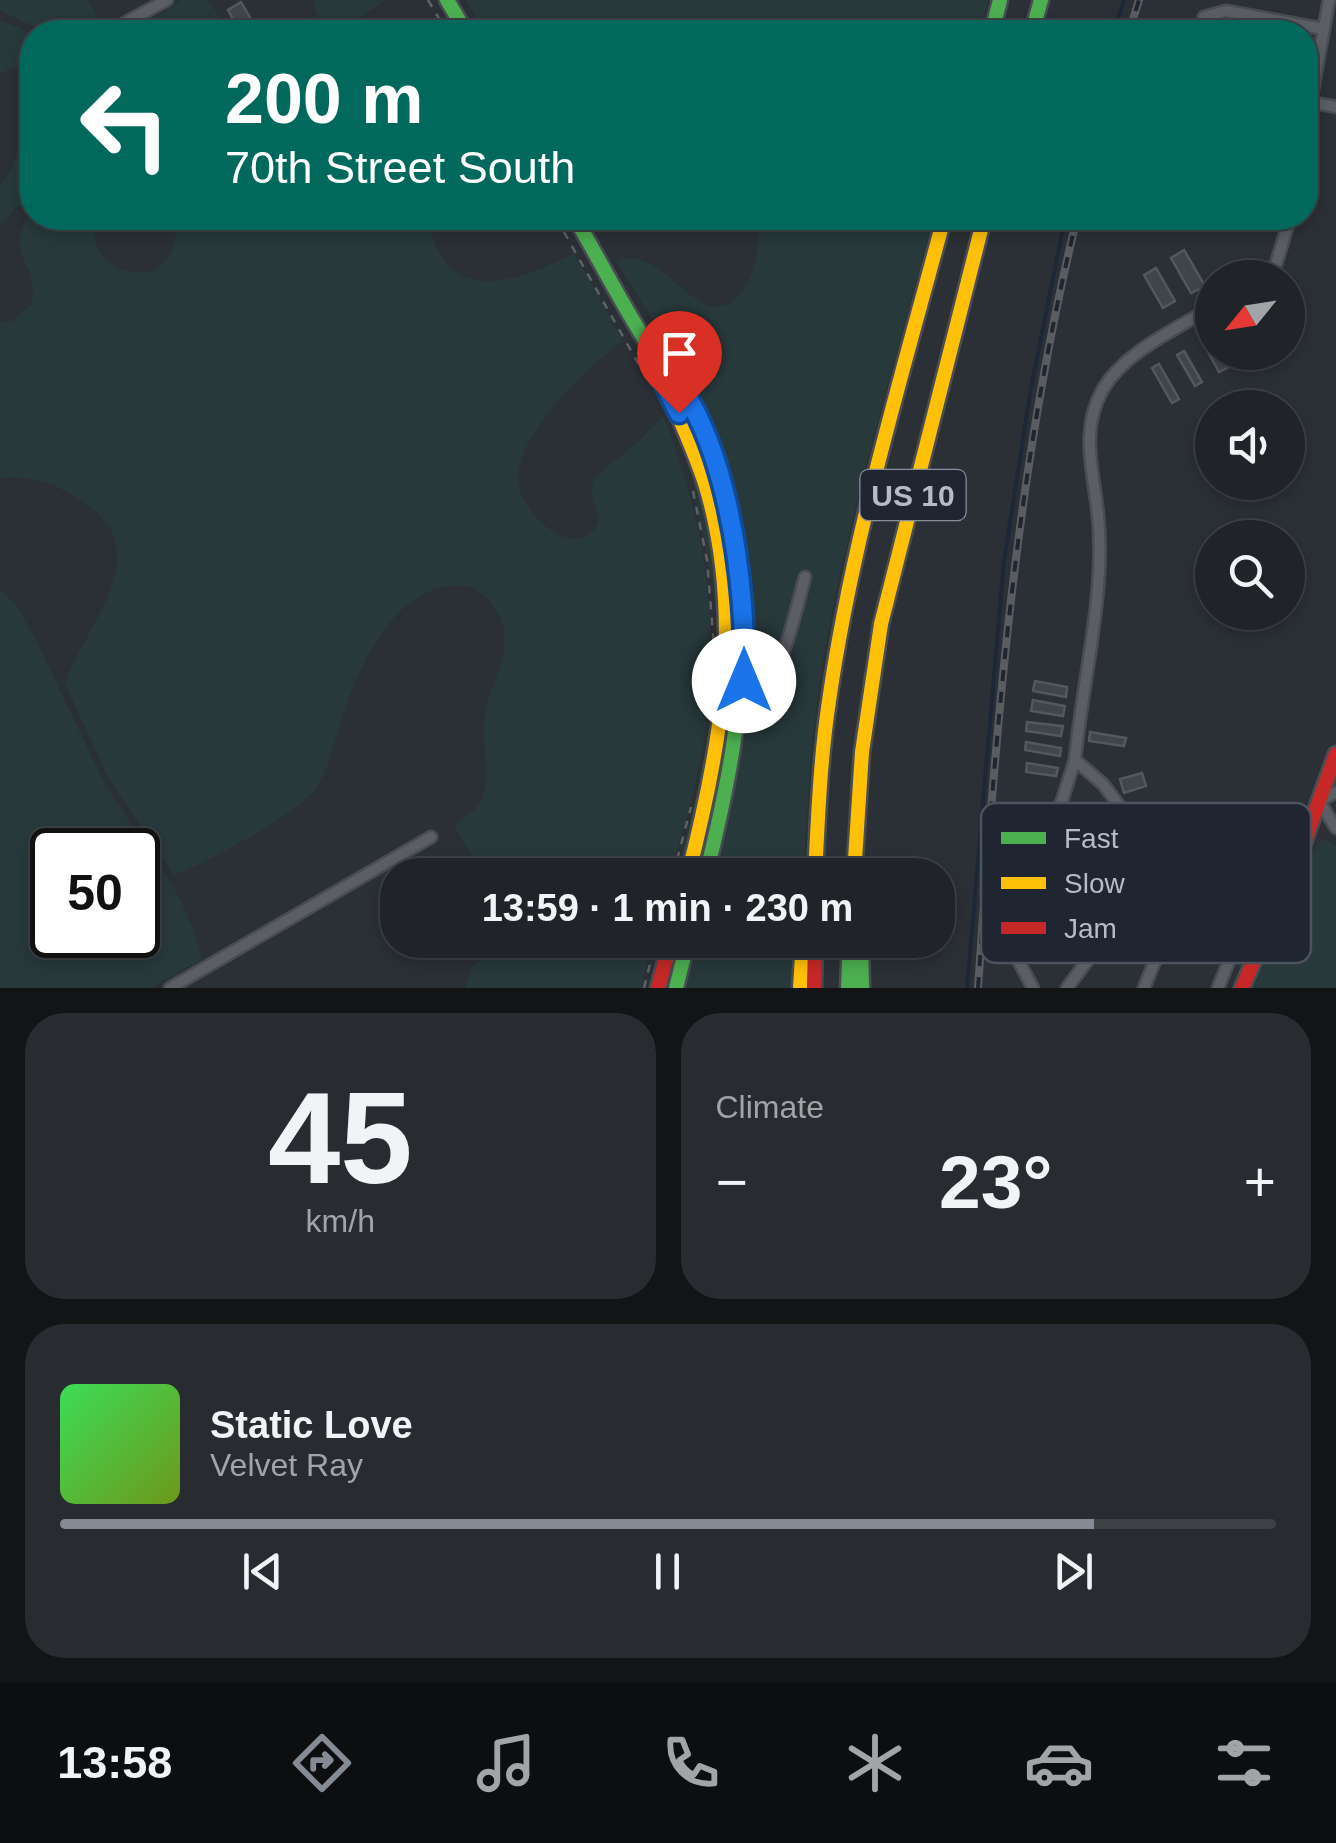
<!DOCTYPE html>
<meta charset="utf-8">
<style>
:root{--surface:#202428;--page:#282c30;--text:#f1f3f6;--muted:#a2a4a8;--line:#3d4145;--accent:#858b94}
body{margin:0;font-family:Arial,sans-serif;background:var(--page);color:var(--text);height:100vh;display:flex;flex-direction:column;font-size:38px;white-space:nowrap}
*{box-sizing:border-box;margin:0}
p{font-size:32px;color:var(--muted)}
.icon{flex:none;width:55px;height:55px;fill:none;stroke:currentColor;stroke-width:2;stroke-linecap:round;stroke-linejoin:round}
.map{position:relative;height:988px;overflow:hidden}
.details{display:flex;flex-direction:column;gap:25px;padding:25px;background:#121416;flex:1}
.details>*{flex:none}
.top-card{position:absolute;left:20px;top:20px;width:1298px;height:210px;border-radius:40px;box-shadow:0 5px 15px #0003,0 0 0 2px var(--line);background:#00695c;color:#fff;overflow:hidden}
.needle{width:65px;rotate:240deg}
.tools{position:absolute;left:1195px;top:260px;display:grid;gap:20px}
.tools a{display:grid;place-items:center;width:110px;height:110px;border-radius:50%;background:var(--surface);box-shadow:0 5px 15px #0003,0 0 0 2px var(--line);font-size:50px}
.speed{position:absolute;left:30px;top:828px;display:flex;gap:20px;font-size:50px;font-weight:700;text-align:center}
.speed>*{display:grid;place-content:center;width:130px;height:130px;border-radius:50%;background:var(--surface);box-shadow:0 5px 15px #0003,0 0 0 2px var(--line);line-height:1}
.speed .limit{border:5px solid #111;border-radius:15px;background:#fff;color:#111}
.pin{position:absolute;display:grid;place-items:center;width:85px;height:85px;color:#fff;margin:-102px -42px;border-radius:50% 50% 50% 0;rotate:-45deg;box-shadow:0 0 10px #0007}
.pin .icon{rotate:45deg}
.me{position:absolute;width:110px;margin:-55px;rotate:0deg;stroke-linejoin:round;filter:drop-shadow(0 0 8px #0008)}
.turn{display:flex;align-items:center;gap:35px;height:210px;padding:0 40px;font-size:45px}
.turn .icon{width:130px;height:130px;stroke-width:2.5}
.turn b{display:block;font-size:70px;line-height:85px}
.big{font-size:75px;font-weight:700;line-height:1.1}
.details .tile{flex:1;display:flex;flex-direction:column;justify-content:center;gap:15px;min-width:0;padding:0 35px;border-radius:40px;background:var(--page)}
.details .dial{align-items:center;gap:0}
.dial b{font-size:130px;line-height:1}
.song{display:flex;align-items:center;gap:30px}
.cover{width:120px;height:120px;border-radius:15px;background:linear-gradient(135deg,hsl(130 70% 55%),hsl(80 70% 35%))}
.played{height:10px;border-radius:5px;background:linear-gradient(90deg,var(--accent) 85%,var(--line) 85%)}
.keys{display:flex;justify-content:space-around;direction:ltr}
.heat{display:flex;justify-content:space-between;align-items:center;font-size:55px;direction:ltr}
.details .tiles{flex:1;display:grid;gap:25px;grid-template-columns:1fr 1fr}
.tile:last-child{grid-column:span 2}
.trip{position:absolute;left:380px;top:858px;width:575px;height:100px;border-radius:40px;background:var(--surface);box-shadow:0 5px 15px #0003,0 0 0 2px var(--line);font-weight:700;line-height:100px;text-align:center}
.dock{display:flex;height:160px;justify-content:space-around;align-items:center;background:#0d0e10;color:var(--muted)}
.dock .icon{width:70px;height:70px}
.dock .selected{color:var(--accent)}
.dock b{font-size:45px;color:var(--text)}
.map>svg:first-child{display:block}
</style>
<div class="map">
<svg width="1336" height="988" viewBox="0 0 1336 988">
<rect width="100%" height="100%" fill="#2b3036"/>
<path fill="#28393b" fill-rule="evenodd" d="M 0,0 L 87,0 L 104,26 L 92,30 L 68,27 L 47,32 L 0,11 Z
M 183,0 L 208,0 L 230,32 L 148,32 L 142,23 Z
M 314,0 L 385,0 L 356,21 L 353,32 L 315,32 L 319,25 Z
M 466,0 L 988,0 L 980,32 L 485,32 Z
M 0,20 L 32,34 L 32,63 L 0,73 Z
M 32,113 L 32,196 L 12,211 L 0,227 L 0,187 L 11,170 Z
M 32,210 L 32,218 L 95,218 C 95,228 94,239 98,249 C 108,270 148,283 165,262 C 175,251 176,232 178,218 L 429,218 C 441,308 516,284 574,253 L 623,341 C 587,367 522,429 518,475 C 515,514 582,568 599,520 L 591,492 L 594,478 L 639,441 L 663,416 C 708,524 722,640 701,756 C 694,796 681,835 670,875 L 483,875 L 454,825 C 464,818 477,811 482,799 C 491,776 482,748 484,724 C 486,681 526,645 489,600 C 479,588 464,583 448,586 C 389,594 356,674 340,723 C 333,745 329,769 316,788 C 298,814 205,864 174,875 L 108,777 L 65,683 C 87,621 161,552 81,500 C 54,483 31,475 0,478 L 0,323 L 12,321 L 31,305 C 42,258 0,261 32,210 Z
M 757,218 L 933,218 C 895,365 848,512 823,662 C 811,733 808,804 803,875 L 713,875 L 737,780 L 748,718 C 781,706 800,609 810,575 L 803,573 C 795,598 775,686 753,691 C 748,651 754,609 748,569 C 732,455 678,357 616,261 C 668,239 704,353 746,285 C 758,266 760,240 757,218 Z
M 693,477 C 742,619 717,736 680,875 L 676,875 C 698,789 722,705 716,615 C 712,568 698,524 693,477 Z
M 0,589 L 16,605 L 36,640 L 105,785 L 176,891 L 192,926 L 202,959 L 152,988 L 0,988 ZM 52,850 L 138,850 L 138,935 L 52,935 Z
M 1325,839 L 1336,846 L 1336,988 L 1246,988 L 1318,844 Z
M 500,940 L 653,940 L 641,988 L 465,988 L 472,968 Z
M 696,940 L 798,940 L 794,988 L 683,988 Z"/>
<g fill="none" stroke-linecap="round" stroke-linejoin="round">
<path stroke="#1c2738" stroke-width="4" d="M 1114,32 L 1124,0
M 967,988 L 1004,561 L 1031,388 L 1065,218"/>
</g>
<path fill="#40444b" stroke="#53575e" stroke-width="2.5" d="M 241,2 L 256,28 L 248,32 L 240,32 L 228,10 Z
M 1184,250 L 1205,286 L 1191,293 L 1171,258 Z
M 1156,268 L 1175,301 L 1163,308 L 1144,275 Z
M 1209,337 L 1212,352 L 1218,352 L 1227,368 L 1219,372 L 1202,341 Z
M 1184,351 L 1202,382 L 1195,386 L 1177,355 Z
M 1159,364 L 1179,399 L 1172,403 L 1152,368 Z
M 1035,681 L 1067,687 L 1066,697 L 1033,691 Z
M 1033,700 L 1065,706 L 1063,716 L 1031,711 Z
M 1027,722 L 1063,726 L 1061,736 L 1026,731 Z
M 1090,732 L 1126,738 L 1124,746 L 1089,741 Z
M 1026,742 L 1061,748 L 1060,756 L 1025,750 Z
M 1027,763 L 1058,768 L 1056,776 L 1026,772 Z
M 1142,773 L 1146,786 L 1124,793 L 1120,779 Z"/>
<g fill="none" stroke-linecap="round" stroke-linejoin="round">
<g stroke="#494c53" stroke-width="15">
<path id="street" d="M 1204,17 L 1226,11 L 1324,29
M 108,32 L 167,0
M 1311,102 L 1336,107
M 1305,134 L 1329,0
M 1260,278 L 1276,264 L 1290,218
M 743,707 C 778,702 796,608 805,577
M 1336,792 L 1319,801 L 1336,828
M 1183,891 L 1192,905 L 1231,924 L 1238,939 L 1259,952
M 170,988 L 431,837
M 1033,988 L 1018,960 L 1017,941 L 1075,760
M 1067,988 L 1087,961 L 1137,826
M 1144,988 L 1183,891 L 1103,784 L 1075,760 C 1082,683 1106,593 1098,516 C 1094,472 1079,431 1103,389 C 1126,351 1175,330 1212,307
M 1218,988 L 1238,939"/>
</g>
<g stroke="#494c53" stroke-width="19">
<path id="fast" d="M 447,0 L 466,32
M 992,32 L 1000,0
M 1032,32 L 1041,0
M 575,218 C 602,264 626,313 656,357 C 666,371 678,383 687,399 C 770,558 747,709 706,875
M 861,944 L 862,988
M 676,988 L 688,940
M 848,988 L 850,940"/>
</g>
<g stroke="#494c53" stroke-width="19">
<path id="slow" d="M 658,361 C 671,405 694,446 707,490 C 744,621 721,746 688,875
M 815,875 C 818,819 820,763 828,708 C 851,542 901,380 944,218
M 854,875 L 862,752 L 881,624 L 984,218
M 800,988 L 803,940"/>
</g>
<g stroke="#494c53" stroke-width="19">
<path id="jam" d="M 658,988 L 671,940
M 814,988 L 815,940
M 1242,988 L 1299,856 L 1336,754"/>
</g>
<path stroke="#5d6266" stroke-width="2.5" stroke-dasharray="8 8" stroke-linecap="butt" d="M 428,0 L 447,32
M 556,218 L 651,386
M 693,491 L 707,560 L 714,646
M 673,875 L 691,807
M 644,988 L 656,940"/>
<use href="#street" stroke="#5b5e65" stroke-width="10"/>
<use href="#fast" stroke="#4caf50" stroke-width="14"/>
<use href="#slow" stroke="#ffc107" stroke-width="14"/>
<use href="#jam" stroke="#c62828" stroke-width="14"/>
<g stroke="#595d62" stroke-width="8">
<path id="rail" d="M 1129,32 L 1139,0
M 978,988 C 996,730 1015,469 1077,218"/>
</g>
<use href="#rail" stroke="#1f2631" stroke-width="4" stroke-dasharray="11" stroke-linecap="butt"/>
</g>
<g fill="none" stroke-linecap="round" stroke-linejoin="round">
<g stroke="#114b97" stroke-width="25">
<path id="route" d="M 679,413 L 663,381 L 658,359 C 728,427 747,587 744,681"/>
</g>
<use href="#route" stroke="#1a73e8" stroke-width="18"/>
</g>
<g text-anchor="middle" dominant-baseline="central" stroke-width="10" stroke-linejoin="round" paint-order="stroke">
<rect fill="#1f2631" stroke="#898f9a" stroke-width="2.5" x="860.5" y="470" width="105" height="50" rx="8"/>
<g font-size="30" font-weight="bold" fill="#b6bcc7">
<text x="913" y="495">US 10</text>
</g>
</g>
<rect x="981" y="803" width="330" height="160" rx="15" fill="#1f2631" stroke="#4c535e" stroke-width="2.5"/>
<rect x="1001" y="832" width="45" height="12" fill="#4caf50"/>
<rect x="1001" y="877" width="45" height="12" fill="#ffc107"/>
<rect x="1001" y="922" width="45" height="12" fill="#c62828"/>
<g font-size="28" fill="#b6bcc7">
<text x="1064" y="848">Fast</text>
<text x="1064" y="893">Slow</text>
<text x="1064" y="938">Jam</text>
</g>
</svg>
<div class="tools">
<a><svg class="needle" viewBox="-14 -14 28 28"><path d="M0-13l5 13h-10z" fill="#e53935"/><path d="M0 13l5-13h-10z" fill="#a2a4a8"/></svg></a>
<a><svg class="icon" aria-label="sound" viewBox="0 0 24 24"><path d="M4 9h4l5-4v14l-5-4H4zM17 9q2 3 0 6"/></svg></a>
<a><svg class="icon" aria-label="search" viewBox="0 0 24 24"><circle cx="10" cy="10" r="6"/><path d="M15 15l6 6"/></svg></a>
</div>
<div class="speed"><div class="limit">50</div></div>
<div class="pin" style="left:679px;top:413px;background:#d93025"><svg class="icon" aria-label="arrive" viewBox="0 0 24 24"><path d="M6 21V4h12l-3 4 3 4H6"/></svg></div>
<svg class="me" style="left:744px;top:681px" viewBox="-20 -20 40 40"><circle r="19" fill="#fff"/><path d="M0-13L10 11 0 6-10 11z" fill="#1a73e8"/></svg>
<div class="trip">13:59 · 1 min · 230 m</div>
<div class="top-card">
<div class="turn"><svg class="icon" aria-label="left" viewBox="0 0 24 24"><path d="M17 20v-9H6M10 6l-5 5 5 5"/></svg><div><b>200 m</b>70th Street South</div></div>
</div>
</div>
<section class="details">
<div class="tiles">
<div class="tile dial"><b>45</b><p>km/h</p></div>
<div class="tile"><p>Climate</p>
<div class="heat"><a>−</a><b class="big">23°</b><a>+</a></div>
</div>
<div class="tile">
<div class="song"><i class="cover"></i><div><b>Static Love</b><p>Velvet Ray</p></div></div>
<div class="played"></div>
<div class="keys"><svg class="icon" aria-label="previous" viewBox="0 0 24 24"><path d="M18 5L8 12l10 7zM5 5v14"/></svg><svg class="icon" aria-label="pause" viewBox="0 0 24 24"><path d="M8 5v14M16 5v14"/></svg><svg class="icon" aria-label="next" viewBox="0 0 24 24"><path d="M6 5l10 7-10 7zM19 5v14"/></svg></div>
</div>
</div>
</section>
<nav class="dock">
<b>13:58</b>
<svg class="icon selected" aria-label="directions" viewBox="0 0 24 24"><path d="M12 3l9 9-9 9-9-9zM9 14v-3h6M13 9l2 2-2 2"/></svg>
<svg class="icon" aria-label="music" viewBox="0 0 24 24"><path d="M9 18V5l10-2v13"/><circle cx="6" cy="18" r="3"/><circle cx="16" cy="16" r="3"/></svg>
<svg class="icon" aria-label="phone" viewBox="0 0 24 24"><path d="M5 4h4l2 5-3 2q2 4 5 5l2-3 5 2v4C11 20 4 13 5 4z"/></svg>
<svg class="icon" aria-label="climate" viewBox="0 0 24 24"><path d="M12 3v18M4 7l16 10M4 17L20 7"/></svg>
<svg class="icon" aria-label="car" viewBox="0 0 24 24"><path d="M5 17H2v-5l4-1 3-4h7l3 4 3 1v5h-3M9 17h6M6 11h13"/><circle cx="7" cy="17" r="2"/><circle cx="17" cy="17" r="2"/></svg>
<svg class="icon" aria-label="filters" viewBox="0 0 24 24"><path d="M4 7h16M4 17h16"/><circle cx="9" cy="7" r="2"/><circle cx="15" cy="17" r="2"/></svg>
</nav>
